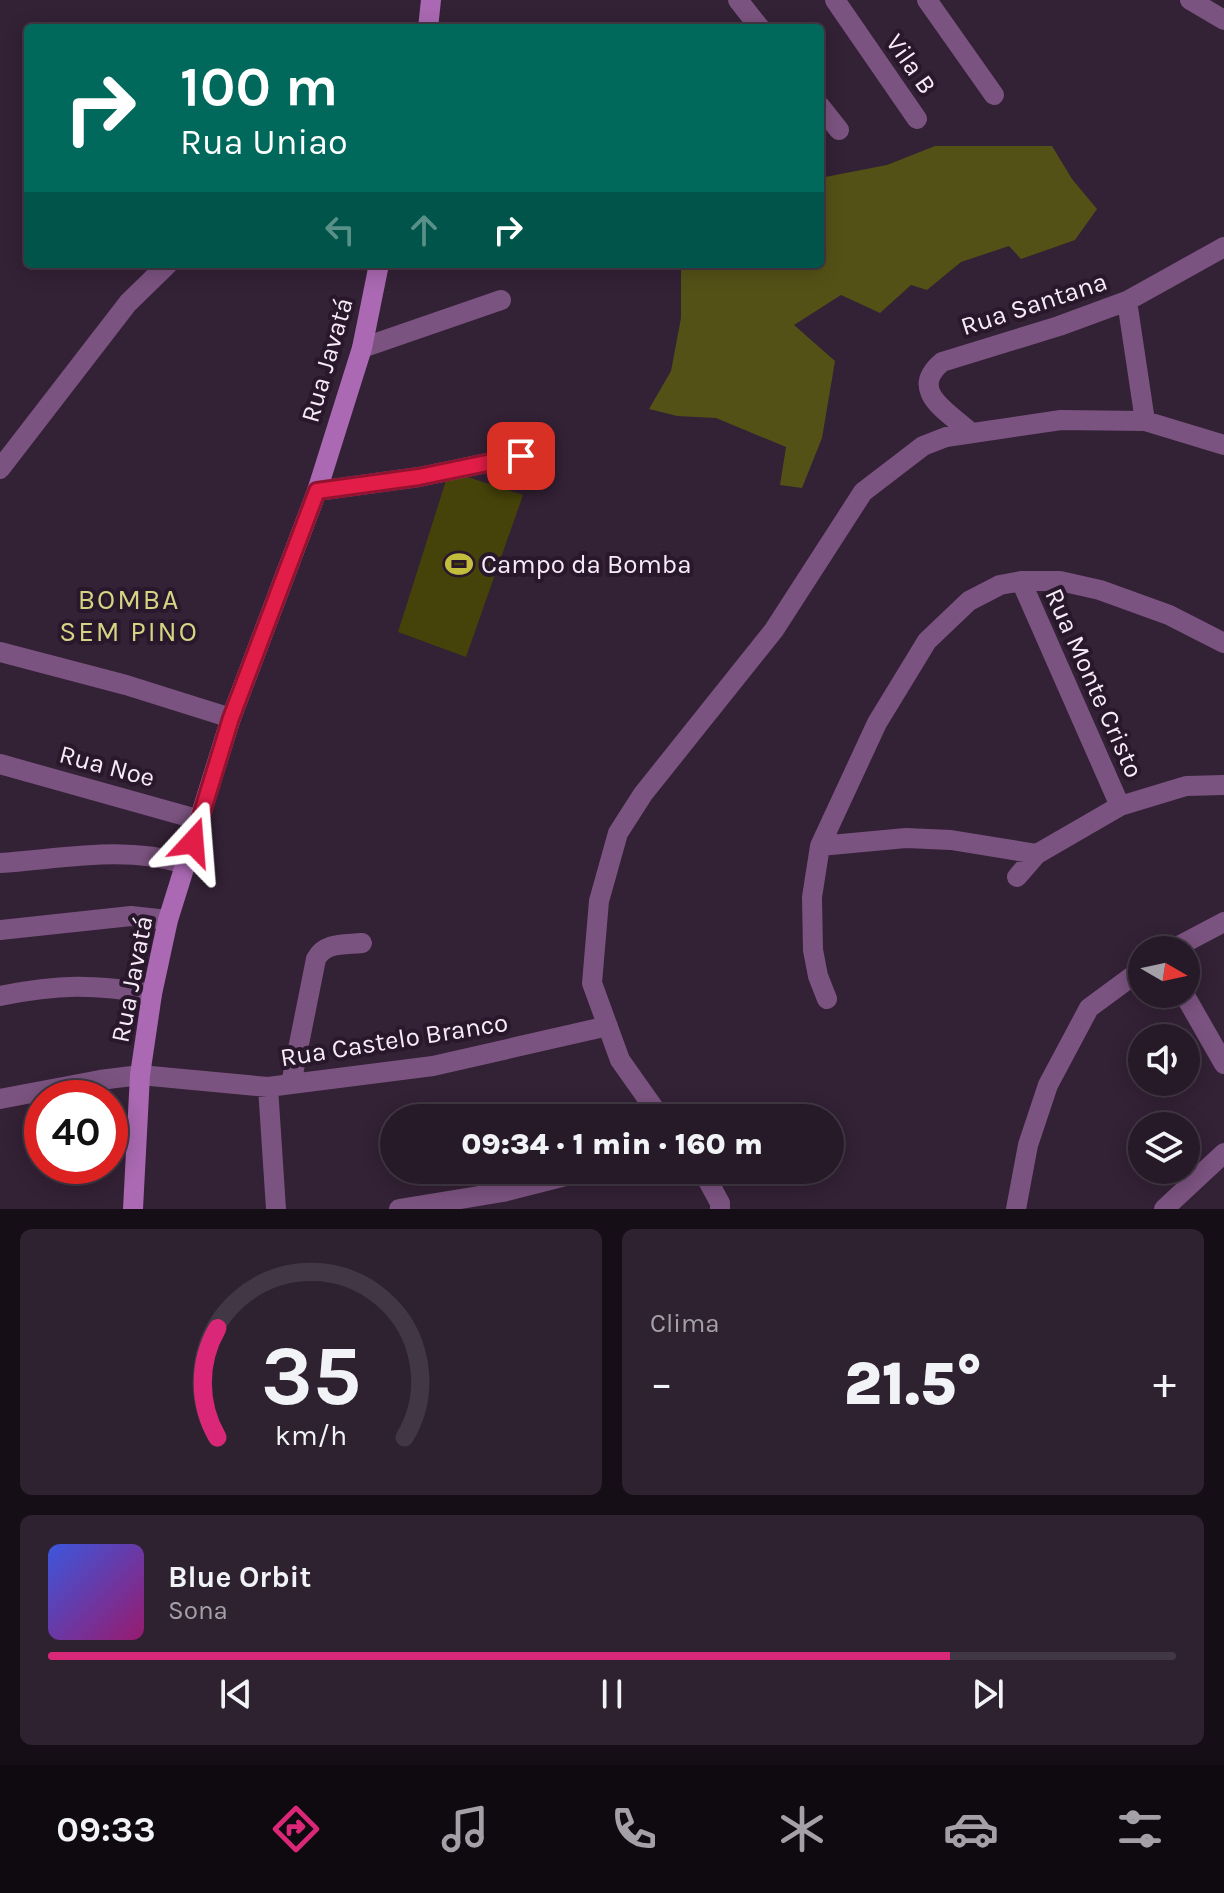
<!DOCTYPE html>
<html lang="pt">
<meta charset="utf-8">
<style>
:root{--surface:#261928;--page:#2e2230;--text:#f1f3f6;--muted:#a4a0a8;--line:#423845;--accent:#db2777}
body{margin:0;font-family:Karla,sans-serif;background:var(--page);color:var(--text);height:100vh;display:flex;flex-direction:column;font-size:30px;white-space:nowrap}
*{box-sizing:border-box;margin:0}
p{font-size:26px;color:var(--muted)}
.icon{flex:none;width:44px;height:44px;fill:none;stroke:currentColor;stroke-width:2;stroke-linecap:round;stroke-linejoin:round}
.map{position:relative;height:1209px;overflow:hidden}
.drawer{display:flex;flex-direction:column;gap:20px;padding:20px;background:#150e16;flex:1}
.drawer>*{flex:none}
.hud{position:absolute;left:24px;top:24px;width:800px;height:244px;border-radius:8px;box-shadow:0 4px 20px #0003,0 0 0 2px var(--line);background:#00695c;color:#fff;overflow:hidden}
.needle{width:52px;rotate:99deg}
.buttons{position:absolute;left:1128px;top:936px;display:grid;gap:16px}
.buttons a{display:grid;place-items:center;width:72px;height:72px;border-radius:50%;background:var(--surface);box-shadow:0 4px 20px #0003,0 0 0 2px var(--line);font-size:40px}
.speed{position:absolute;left:24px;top:1080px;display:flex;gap:16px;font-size:40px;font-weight:700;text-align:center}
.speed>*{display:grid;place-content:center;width:104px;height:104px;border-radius:50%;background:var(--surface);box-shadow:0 4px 20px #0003,0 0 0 2px var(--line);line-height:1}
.speed .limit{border:12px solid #d22;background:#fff;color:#111}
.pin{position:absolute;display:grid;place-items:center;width:68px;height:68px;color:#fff;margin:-34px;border-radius:16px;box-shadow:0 4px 12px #0006}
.me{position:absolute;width:88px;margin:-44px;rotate:19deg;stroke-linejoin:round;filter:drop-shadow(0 0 6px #0008)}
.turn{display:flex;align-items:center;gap:28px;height:168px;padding:0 24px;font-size:36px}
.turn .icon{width:104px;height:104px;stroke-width:2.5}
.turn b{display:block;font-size:56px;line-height:68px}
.lanes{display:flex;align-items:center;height:76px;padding:0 24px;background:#0003;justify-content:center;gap:40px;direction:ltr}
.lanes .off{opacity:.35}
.big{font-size:60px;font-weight:800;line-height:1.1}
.drawer .widget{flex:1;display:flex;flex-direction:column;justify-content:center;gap:12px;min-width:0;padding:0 28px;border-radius:12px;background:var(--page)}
.drawer .dial{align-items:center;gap:0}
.dial svg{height:208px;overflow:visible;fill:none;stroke:var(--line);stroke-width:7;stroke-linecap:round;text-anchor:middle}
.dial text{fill:var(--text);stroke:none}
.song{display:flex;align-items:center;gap:24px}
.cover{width:96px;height:96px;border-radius:12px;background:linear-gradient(135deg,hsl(230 70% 55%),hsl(320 70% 35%))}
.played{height:8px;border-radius:4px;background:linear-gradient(90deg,var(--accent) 80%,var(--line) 80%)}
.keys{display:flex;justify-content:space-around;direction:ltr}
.heat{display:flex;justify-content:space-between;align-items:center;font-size:44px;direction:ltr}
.drawer .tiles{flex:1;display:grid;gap:20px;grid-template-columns:1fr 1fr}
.widget:last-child{grid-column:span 2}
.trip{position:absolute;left:380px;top:1104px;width:464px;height:80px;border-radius:40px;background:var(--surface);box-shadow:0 4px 20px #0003,0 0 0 2px var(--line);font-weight:800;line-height:80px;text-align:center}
.dock{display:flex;height:128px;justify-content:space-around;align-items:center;background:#0f0a10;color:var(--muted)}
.dock .icon{width:56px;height:56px}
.dock .on{color:var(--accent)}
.dock b{font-size:36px;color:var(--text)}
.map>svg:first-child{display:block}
</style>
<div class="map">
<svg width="1224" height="1209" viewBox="0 0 1224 1209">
<rect width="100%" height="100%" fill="#332135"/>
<path fill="#46430a" d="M 449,471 L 523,495 L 466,657 L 398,632 Z"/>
<path fill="#545117" d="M 935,146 L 1052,146 L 1072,179 L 1097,209 L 1075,240 L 1021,259 L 1009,246 L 961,262 L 927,290 L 911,285 L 880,313 L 841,295 L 794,325 L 835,361 L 822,438 L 802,488 L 780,485 L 786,447 L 716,418 L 677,416 L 649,409 L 671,371 L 681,318 L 681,264 L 820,264 L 820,178 L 887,165 Z"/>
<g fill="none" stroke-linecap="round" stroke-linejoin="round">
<path stroke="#7b5380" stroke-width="20" d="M 738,0 L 760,28
M 835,0 L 917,119
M 927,0 L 994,95
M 1190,0 L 1224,20
M 820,106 L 839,130
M 1127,301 L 1145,421
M 362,348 L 501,300
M 970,432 C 947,411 908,391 942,362 L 1059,326 L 1127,301 L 1224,247
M 0,469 L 128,303 L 168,264
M 317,491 L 419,477 L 521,456
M 1021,581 L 1120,806
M 0,652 L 126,685 L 231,718
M 0,764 L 200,820
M 820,846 L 906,838 L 951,840 L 1037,854
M 0,863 C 61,859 125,845 185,864
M 1017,877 L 1037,854 L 1120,806 L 1186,786 L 1224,785
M 0,930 L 131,916 L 168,920
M 1171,950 L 1224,922
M 1184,994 L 1224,1064
M 0,996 C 58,984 94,984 152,994
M 827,999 L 818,976 L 813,950 L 812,897 L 820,846 L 877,723 L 927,641 L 969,601 L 1000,585 L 1021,581 L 1060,581 L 1100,590 L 1169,615 L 1224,643
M 291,1084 L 316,959 C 325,942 344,945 362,943
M 268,1087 L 276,1209
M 0,1099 L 100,1080 L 140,1075 L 268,1087 L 433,1066 L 608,1026
M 661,1118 L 620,1060 L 592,983 L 599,901 L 618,833 L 643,794 L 774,630 L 863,492 L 923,446 L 946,437 L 1061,420 L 1145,421 L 1224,445
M 702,1170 L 720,1203 L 720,1209
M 399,1209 L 503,1192 L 589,1170
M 1016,1209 L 1028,1145 L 1048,1085 L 1089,1008 L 1142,969
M 1164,1209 L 1224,1153"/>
<path stroke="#aa69b2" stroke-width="20" d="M 428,28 L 431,0
M 133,1209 L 140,1075 L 152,994 L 168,920 L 231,718 L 317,491 L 362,348 L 379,264"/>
</g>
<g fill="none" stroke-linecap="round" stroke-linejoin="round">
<g stroke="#92132f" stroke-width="20">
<path id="route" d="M 193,842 L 231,718 L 317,491 L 419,477 L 521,456"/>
</g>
<use href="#route" stroke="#e11d48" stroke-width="14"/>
</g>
<defs>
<g id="stadium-bare" transform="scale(2.16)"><path d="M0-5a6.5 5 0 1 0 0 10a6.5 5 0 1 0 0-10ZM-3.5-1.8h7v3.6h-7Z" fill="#c3bd3e" stroke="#29172b" stroke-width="2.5" paint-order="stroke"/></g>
</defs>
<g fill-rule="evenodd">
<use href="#stadium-bare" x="459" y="564"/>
</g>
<g text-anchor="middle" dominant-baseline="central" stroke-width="8" stroke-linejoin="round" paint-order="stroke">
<g font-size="26" fill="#f7ebf8" stroke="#29172b">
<text transform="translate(911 64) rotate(55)">Vila B</text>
<text transform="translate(1034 304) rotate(-18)">Rua Santana</text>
<text transform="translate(327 360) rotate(-74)">Rua Javatá</text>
<text transform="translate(1094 683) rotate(66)">Rua Monte Cristo</text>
<text transform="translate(107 766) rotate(15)">Rua Noe</text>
<text transform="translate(132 979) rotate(-79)">Rua Javatá</text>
<text transform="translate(394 1040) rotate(-9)">Rua Castelo Branco</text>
</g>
<g font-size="26" fill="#f7ebf8" stroke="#29172b" text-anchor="start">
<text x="481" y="564">Campo da Bomba</text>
</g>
<g font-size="28" letter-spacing="2" fill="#d5d384" stroke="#29172b">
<text x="129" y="599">BOMBA<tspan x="129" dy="32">SEM PINO</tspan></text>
</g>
</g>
</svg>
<div class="buttons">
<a><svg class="needle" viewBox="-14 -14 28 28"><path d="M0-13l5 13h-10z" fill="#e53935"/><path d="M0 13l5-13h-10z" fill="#a4a0a8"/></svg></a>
<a><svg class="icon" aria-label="sound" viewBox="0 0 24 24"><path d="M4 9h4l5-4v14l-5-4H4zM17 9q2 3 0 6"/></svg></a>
<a><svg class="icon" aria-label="layers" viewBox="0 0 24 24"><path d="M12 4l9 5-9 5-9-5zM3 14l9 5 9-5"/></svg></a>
</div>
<div class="speed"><div class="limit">40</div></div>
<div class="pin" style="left:521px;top:456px;background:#d93025"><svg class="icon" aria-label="arrive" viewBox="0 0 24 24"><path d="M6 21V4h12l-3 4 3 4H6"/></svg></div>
<svg class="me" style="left:193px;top:842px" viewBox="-20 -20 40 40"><path d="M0-17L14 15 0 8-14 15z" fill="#e11d48" stroke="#fff" stroke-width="4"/></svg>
<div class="trip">09:34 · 1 min · 160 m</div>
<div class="hud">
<div class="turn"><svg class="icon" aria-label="right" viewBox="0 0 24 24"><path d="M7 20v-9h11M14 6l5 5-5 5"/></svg><div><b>100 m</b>Rua Uniao</div></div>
<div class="lanes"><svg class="icon off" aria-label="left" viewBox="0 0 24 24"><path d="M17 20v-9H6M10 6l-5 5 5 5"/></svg><svg class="icon off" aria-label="ahead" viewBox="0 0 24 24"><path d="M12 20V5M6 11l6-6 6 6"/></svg><svg class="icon" aria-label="right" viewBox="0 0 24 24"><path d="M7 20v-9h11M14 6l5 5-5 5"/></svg></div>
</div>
</div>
<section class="drawer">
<div class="tiles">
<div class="widget dial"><svg viewBox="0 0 100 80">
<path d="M14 69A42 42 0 1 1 86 69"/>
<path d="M14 69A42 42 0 0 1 14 27" stroke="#db2777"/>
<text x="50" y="56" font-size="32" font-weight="700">35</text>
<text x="50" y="72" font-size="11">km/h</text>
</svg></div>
<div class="widget"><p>Clima</p>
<div class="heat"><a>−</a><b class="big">21.5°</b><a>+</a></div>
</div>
<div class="widget">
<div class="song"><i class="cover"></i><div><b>Blue Orbit</b><p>Sona</p></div></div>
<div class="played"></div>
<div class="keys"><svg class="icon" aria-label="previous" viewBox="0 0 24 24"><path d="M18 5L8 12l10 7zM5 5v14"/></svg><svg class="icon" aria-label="pause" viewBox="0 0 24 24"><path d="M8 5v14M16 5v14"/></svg><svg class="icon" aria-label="next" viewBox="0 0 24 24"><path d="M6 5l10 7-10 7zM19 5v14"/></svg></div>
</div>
</div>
</section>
<nav class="dock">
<b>09:33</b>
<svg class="icon on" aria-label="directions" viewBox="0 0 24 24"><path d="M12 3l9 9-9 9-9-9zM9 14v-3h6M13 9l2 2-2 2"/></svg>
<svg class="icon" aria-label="music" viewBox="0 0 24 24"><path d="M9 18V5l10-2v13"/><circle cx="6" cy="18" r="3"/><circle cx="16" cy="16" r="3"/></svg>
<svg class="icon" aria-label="phone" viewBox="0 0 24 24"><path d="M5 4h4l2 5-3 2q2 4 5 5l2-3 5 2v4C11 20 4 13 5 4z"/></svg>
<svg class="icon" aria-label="climate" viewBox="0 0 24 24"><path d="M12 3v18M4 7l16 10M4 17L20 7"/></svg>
<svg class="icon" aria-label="car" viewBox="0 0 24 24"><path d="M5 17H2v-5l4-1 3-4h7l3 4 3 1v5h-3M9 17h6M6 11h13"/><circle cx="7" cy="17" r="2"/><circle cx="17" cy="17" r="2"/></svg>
<svg class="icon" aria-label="filters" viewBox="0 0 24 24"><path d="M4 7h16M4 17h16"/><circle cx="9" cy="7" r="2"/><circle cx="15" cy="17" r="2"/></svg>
</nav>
